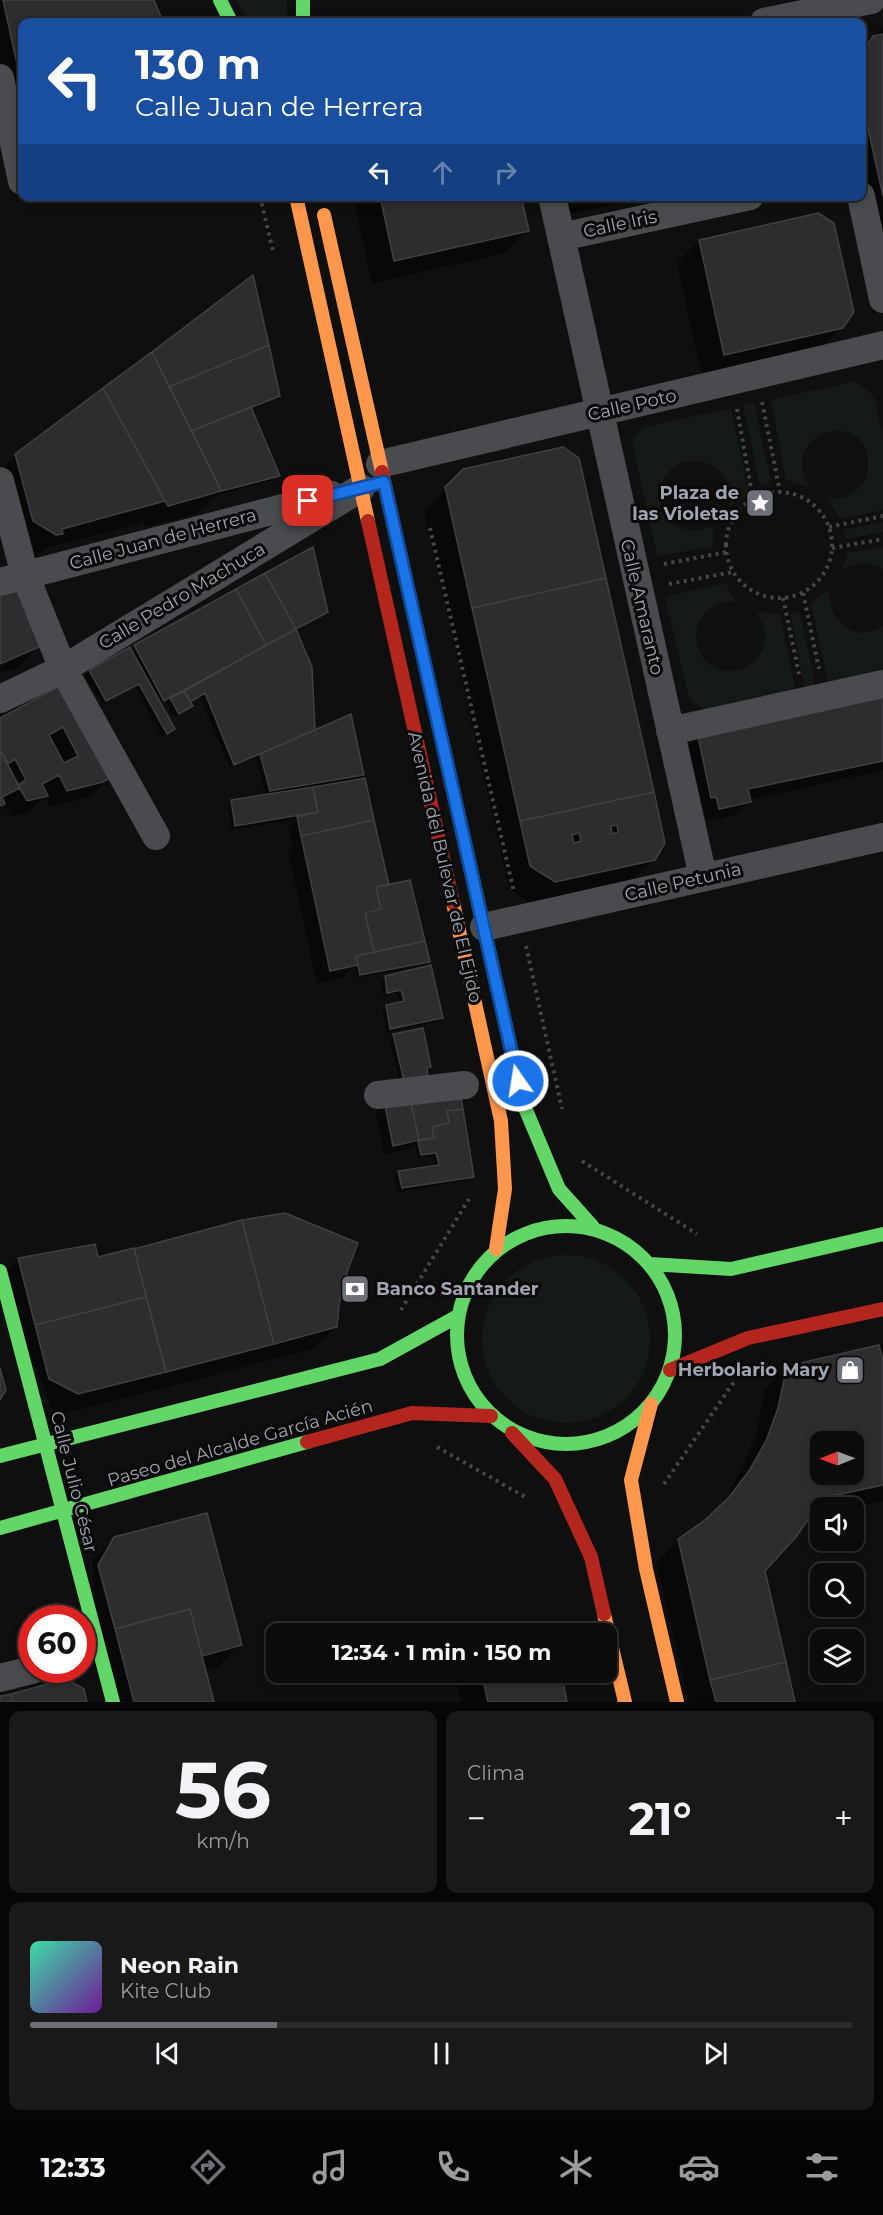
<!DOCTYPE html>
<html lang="es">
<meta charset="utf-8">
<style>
:root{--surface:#0b0b0c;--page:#19191a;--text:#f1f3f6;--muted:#9a9b9d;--line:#2b2b2d;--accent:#6e7078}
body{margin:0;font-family:Montserrat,sans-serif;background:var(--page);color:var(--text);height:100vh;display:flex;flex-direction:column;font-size:22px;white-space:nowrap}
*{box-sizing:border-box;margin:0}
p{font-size:20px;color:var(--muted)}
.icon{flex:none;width:33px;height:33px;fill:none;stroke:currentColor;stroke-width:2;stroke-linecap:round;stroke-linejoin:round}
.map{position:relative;height:1702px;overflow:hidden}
.drawer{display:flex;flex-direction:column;gap:9px;padding:9px;background:#060607;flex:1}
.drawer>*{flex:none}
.top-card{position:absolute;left:18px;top:18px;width:848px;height:183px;border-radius:12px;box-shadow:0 3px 9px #0003,0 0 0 2px var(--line);background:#1a4fa0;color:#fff;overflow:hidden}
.needle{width:39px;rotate:269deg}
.tools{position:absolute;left:810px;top:1431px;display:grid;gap:12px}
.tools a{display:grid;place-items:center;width:54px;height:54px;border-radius:12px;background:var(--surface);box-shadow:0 3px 9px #0003,0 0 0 2px var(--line);font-size:30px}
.speed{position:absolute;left:18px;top:1605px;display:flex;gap:12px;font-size:30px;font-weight:700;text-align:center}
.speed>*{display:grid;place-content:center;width:78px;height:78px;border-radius:50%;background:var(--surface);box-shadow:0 3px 9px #0003,0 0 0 2px var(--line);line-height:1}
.speed .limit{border:9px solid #d22;background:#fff;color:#111}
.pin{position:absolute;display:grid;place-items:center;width:51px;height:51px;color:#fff;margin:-26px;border-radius:12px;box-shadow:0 3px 9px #0006}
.me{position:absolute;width:66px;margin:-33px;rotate:347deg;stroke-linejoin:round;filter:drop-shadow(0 0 4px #0008)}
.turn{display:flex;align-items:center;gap:21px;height:126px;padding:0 18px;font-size:27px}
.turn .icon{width:78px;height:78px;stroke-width:2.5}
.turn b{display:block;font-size:42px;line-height:51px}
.lanes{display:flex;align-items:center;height:57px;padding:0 18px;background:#0003;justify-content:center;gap:30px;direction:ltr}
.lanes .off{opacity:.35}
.big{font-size:45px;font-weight:700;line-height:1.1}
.drawer .tile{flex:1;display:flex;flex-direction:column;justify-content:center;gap:9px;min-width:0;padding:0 21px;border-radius:12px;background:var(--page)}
.drawer .dial{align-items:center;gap:0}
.dial b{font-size:78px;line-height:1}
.song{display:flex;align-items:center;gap:18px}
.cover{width:72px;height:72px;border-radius:9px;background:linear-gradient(135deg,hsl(160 70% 55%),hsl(280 70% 35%))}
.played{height:6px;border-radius:3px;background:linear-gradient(90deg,var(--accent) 30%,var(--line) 30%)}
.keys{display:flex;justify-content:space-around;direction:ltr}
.heat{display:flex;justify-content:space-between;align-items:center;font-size:33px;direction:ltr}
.drawer .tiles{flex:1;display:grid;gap:9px;grid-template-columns:1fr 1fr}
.tile:last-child{grid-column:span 2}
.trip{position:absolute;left:266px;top:1623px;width:351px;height:60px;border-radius:12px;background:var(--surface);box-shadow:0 3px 9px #0003,0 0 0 2px var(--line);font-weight:700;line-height:60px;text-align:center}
.dock{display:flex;height:96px;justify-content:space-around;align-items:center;background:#040405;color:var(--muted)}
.dock .icon{width:42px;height:42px}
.dock .selected{color:var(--accent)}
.dock b{font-size:27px;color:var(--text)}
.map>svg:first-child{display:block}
</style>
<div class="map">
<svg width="883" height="1702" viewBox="0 0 883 1702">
<rect width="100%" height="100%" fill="#0f0f10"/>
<path fill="#151916" d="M 236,0 L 287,0 L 287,22 L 248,22 Z
M 856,381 L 874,397 L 883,440 L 883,510 L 840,519 L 828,499 C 883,502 880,425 833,431 C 821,432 812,438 806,448 C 798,461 802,474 809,487 L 786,480 L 771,400 Z
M 754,403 L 771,482 L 760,485 L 743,405 Z
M 731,408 L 749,495 L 729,507 C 738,451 661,445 660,496 C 660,507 666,518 674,524 C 688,533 700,532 714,525 L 712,547 L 657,556 L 632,441 L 645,427 Z
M 883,522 L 883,532 L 846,539 L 844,530 Z
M 883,547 L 883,569 L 864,562 L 842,569 L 848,553 Z
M 725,583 L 736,601 C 677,602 689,682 739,670 C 747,668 756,662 760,654 C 770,640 765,625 756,612 L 780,614 L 796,694 L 712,714 L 690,701 L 665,597 Z
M 829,588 C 826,618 854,646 883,626 L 883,675 L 829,686 L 811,604 Z
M 800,612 L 815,686 L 805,688 L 790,614 Z
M482 1339a84 84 0 1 1 168 0a84 84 0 1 1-168 0Z"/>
<path fill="#0007" fill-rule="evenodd" d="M 0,0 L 152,0 L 162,22 L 22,22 L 22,166 L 0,104 Z
M 882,27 L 883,27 L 883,310 L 861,196 L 861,48 Z
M 353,196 L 520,196 L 527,231 L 505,253 L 372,283 Z
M 564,196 L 652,196 L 573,214 L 567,210 Z
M 699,241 L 842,327 L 819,350 L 702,376 L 677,263 Z
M 152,353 L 279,396 L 250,409 L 278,476 L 274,480 L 216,495 L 198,513 L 146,527 L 143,522 L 47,548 L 33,557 L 0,471 L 16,455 Z
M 463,471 L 654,859 L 631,881 L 532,904 L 509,888 L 424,511 Z
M 0,596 L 39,645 L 17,668 L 0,673 Z
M 326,612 L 295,631 L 313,732 L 363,775 L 356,781 L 387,886 L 423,941 L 428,961 L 422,968 L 421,966 L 356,978 L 354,967 L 343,977 L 317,983 L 288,851 L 297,842 L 292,844 L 288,827 L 297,819 L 232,830 L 228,806 L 232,801 L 266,796 L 255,757 L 230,768 L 200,696 L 189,702 L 191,706 L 187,710 L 174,717 L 166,701 L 160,704 L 174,728 L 162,737 L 135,687 L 102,704 L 85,675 L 135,646 Z
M 61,687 L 113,774 L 97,791 L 84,798 L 50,807 L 45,796 L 29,812 L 11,817 L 3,803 L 0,807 L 0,720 Z
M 883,696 L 883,770 L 749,800 L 736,815 L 706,821 L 704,809 L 698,810 L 685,750 L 698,737 Z
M 385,977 L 441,1017 L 437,1022 L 386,1032 L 383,1011 L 387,1006 L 400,1003 L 397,993 L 383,996 L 381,981 Z
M 394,1035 L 430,1067 L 401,1088 L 390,1039 Z
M 458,1094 L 472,1176 L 468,1180 L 398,1192 L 394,1177 L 398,1173 L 435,1167 L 433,1156 L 417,1158 L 415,1143 L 409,1149 L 384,1154 L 376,1112 L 384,1103 Z
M 18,1259 L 97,1259 L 345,1272 L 337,1305 L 336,1327 L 313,1349 L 55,1416 L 0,1278 Z
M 883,1345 L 883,1501 L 854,1508 L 820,1508 L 820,1515 L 808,1518 L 763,1570 L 794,1702 L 689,1702 L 656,1563 L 679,1540 L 711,1516 L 728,1495 L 744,1465 L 757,1432 L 765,1390 L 787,1367 ZM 820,1442 L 854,1442 L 854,1474 L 820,1474 Z
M 115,1538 L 240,1645 L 218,1667 L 205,1670 L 213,1702 L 106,1702 L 92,1561 Z
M 455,1672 L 559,1672 L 566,1702 L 461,1702 Z"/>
<path fill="#2d2d30" stroke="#3f4043" stroke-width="1.5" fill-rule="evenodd" d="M 3,0 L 154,0 L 163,22 L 22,22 L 22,87 Z
M 883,34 L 883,196 L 861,97 L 861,65 L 864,65 L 861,54 L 873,36 Z
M 380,196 L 521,196 L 529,231 L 394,261 Z
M 818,213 L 834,223 L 854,312 L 843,328 L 724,355 L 699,240 Z
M 253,275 L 269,345 L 169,387 L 152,352 Z
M 269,345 L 280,396 L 191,431 L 169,387 Z
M 152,352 L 213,473 L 221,491 L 168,506 L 103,388 Z
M 103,388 L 165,501 L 62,529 L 63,534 L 56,535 L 33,521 L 15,454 Z
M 251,407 L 280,476 L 221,491 L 191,431 Z
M 563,447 L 579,458 L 606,578 L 472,608 L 445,487 L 463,469 Z
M 313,547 L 328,612 L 296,629 L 265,573 Z
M 265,573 L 296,629 L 266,645 L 236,589 Z
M 606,578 L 654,792 L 520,821 L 472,608 Z
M 19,589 L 41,646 L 0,664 L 0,594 Z
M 236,589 L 266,645 L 164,701 L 134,645 Z
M 296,629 L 312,667 L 315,730 L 234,765 L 205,693 L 190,702 L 184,691 Z
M 130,647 L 175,729 L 167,734 L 139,684 L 106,701 L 89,670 Z
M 62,685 L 115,775 L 103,782 L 67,791 L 59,775 L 42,784 L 48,796 L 27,801 L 18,785 L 26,780 L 15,759 L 8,764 L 0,750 L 0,718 ZM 63,727 L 78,756 L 64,763 L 49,735 Z
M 184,691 L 193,706 L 179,714 L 170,698 Z
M 883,694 L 883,761 L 748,789 L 751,802 L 719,809 L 716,797 L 711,798 L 698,736 Z
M 351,714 L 364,775 L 270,791 L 260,754 Z
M 0,750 L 20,788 L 2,797 L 5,804 L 0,806 Z
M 365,778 L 374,820 L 301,836 L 297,817 L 318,812 L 313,787 Z
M 313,787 L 318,812 L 235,826 L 231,800 Z
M 654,792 L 665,843 L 655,860 L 555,882 L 530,866 L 520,821 ZM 617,825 L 618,832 L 612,834 L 611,826 ZM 579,833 L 581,841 L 574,843 L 572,835 Z
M 374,820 L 389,885 L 376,887 L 381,909 L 365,913 L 374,952 L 356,956 L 358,965 L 330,971 L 301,836 Z
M 410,880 L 425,941 L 374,952 L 365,913 L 381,909 L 376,887 Z
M 425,941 L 430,962 L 360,975 L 356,956 Z
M 431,965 L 443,1018 L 390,1029 L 386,1005 L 404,1001 L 401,990 L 387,993 L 385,976 Z
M 423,1028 L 431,1067 L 427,1068 L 429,1082 L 405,1085 L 393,1034 Z
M 460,1092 L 463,1109 L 447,1111 L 449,1123 L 432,1127 L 434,1138 L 419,1140 L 410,1098 Z
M 410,1098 L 419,1140 L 393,1146 L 384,1101 Z
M 463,1109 L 474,1177 L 402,1188 L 398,1171 L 439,1165 L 436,1153 L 421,1155 L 418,1141 L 434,1138 L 432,1127 L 449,1123 L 447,1111 Z
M 285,1213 L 358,1243 L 347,1272 L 339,1305 L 337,1327 L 274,1344 L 242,1220 Z
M 242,1220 L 274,1344 L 166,1372 L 134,1249 Z
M 95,1244 L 98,1257 L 134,1248 L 146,1297 L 35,1325 L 18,1258 Z
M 146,1297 L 166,1372 L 78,1394 L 49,1379 L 35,1325 Z
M 879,1345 L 883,1360 L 883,1485 L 823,1498 L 796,1537 L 765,1571 L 786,1662 L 710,1680 L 678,1539 L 705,1520 L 729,1497 L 749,1471 L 766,1441 L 778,1408 L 787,1366 ZM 820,1442 L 854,1442 L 854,1474 L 820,1474 Z
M 0,1368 L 6,1390 L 0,1400 Z
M 207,1513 L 242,1645 L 202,1656 L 190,1609 L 115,1629 L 98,1565 L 114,1537 Z
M 190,1609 L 214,1702 L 134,1702 L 115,1629 Z
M 786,1662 L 795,1702 L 716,1702 L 710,1680 Z
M 481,1672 L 561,1672 L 567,1702 L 488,1702 Z
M 66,1679 L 84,1689 L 87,1702 L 13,1702 L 11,1694 Z
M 11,1694 L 13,1702 L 0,1702 L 0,1696 Z"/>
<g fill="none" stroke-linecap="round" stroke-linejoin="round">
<path stroke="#454649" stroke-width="4" stroke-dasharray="3 4.5" stroke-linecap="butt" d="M 260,196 L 273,251
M 762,402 L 780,492
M 737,409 L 753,499
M726 545a53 53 0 1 1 106 0a53 53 0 1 1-106 0Z
M 829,527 L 883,516
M 430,528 L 514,892
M 832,548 L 883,539
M 664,564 L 727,552
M 669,584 L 733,572
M 803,593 L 819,669
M 783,598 L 799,674
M 526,946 L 562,1109
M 582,1161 L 697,1234
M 401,1310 L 469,1199
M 437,1447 L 527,1498
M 664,1484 L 736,1379"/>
<path stroke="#4a4b4e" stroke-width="28" d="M 764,22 L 871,0
M 0,78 L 22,181
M 552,196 L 703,877
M 861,196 L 883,299
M 561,237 L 750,196
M 380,464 L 883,345
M 0,481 L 25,575 L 63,669 L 156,836
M 0,582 L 332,495
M 0,699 L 63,669 L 361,488
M 670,731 L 883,684
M 484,927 L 883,837
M 378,1095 L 465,1085
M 0,1678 L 32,1670"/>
<path stroke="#63d668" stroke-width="14" d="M 220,0 L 231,22
M 303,0 L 303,22
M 442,741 L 523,1103 L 559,1189 L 593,1227
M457 1335a109 109 0 1 1 218 0a109 109 0 1 1-218 0Z
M 650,1264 L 731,1269 L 883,1234
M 0,1271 L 113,1702
M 0,1456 L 380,1359 L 458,1316
M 0,1528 L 307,1442"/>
<path stroke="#ff974d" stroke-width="14" d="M 296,196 L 368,521
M 324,215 L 382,472
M 453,903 L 501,1121 L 505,1189 L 496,1249
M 651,1404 L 631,1480 L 646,1569 L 677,1702
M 604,1614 L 625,1702"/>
<path stroke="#b3261e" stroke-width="14" d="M 382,472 L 442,741
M 368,521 L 453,903
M 670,1370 L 748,1338 L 883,1309
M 512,1433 L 555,1479 L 591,1557 L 604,1614
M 307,1442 L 412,1413 L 491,1416"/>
</g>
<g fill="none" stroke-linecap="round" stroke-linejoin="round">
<g stroke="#114b97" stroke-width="15">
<path id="route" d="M 308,501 L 384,482 L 518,1081"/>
</g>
<use href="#route" stroke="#1a73e8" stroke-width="10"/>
</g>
<defs>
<g id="sight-square" transform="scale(1.5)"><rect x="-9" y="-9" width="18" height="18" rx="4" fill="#6e7078" stroke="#0a0a0b"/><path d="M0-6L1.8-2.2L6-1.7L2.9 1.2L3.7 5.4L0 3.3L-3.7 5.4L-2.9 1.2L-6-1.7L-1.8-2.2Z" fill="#fff"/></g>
<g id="bank-square" transform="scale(1.5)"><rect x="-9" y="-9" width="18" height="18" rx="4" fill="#6e7078" stroke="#0a0a0b"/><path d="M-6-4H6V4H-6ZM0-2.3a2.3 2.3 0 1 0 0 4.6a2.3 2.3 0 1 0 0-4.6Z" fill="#fff"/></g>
<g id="shop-square" transform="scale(1.5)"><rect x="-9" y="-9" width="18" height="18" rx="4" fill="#6e7078" stroke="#0a0a0b"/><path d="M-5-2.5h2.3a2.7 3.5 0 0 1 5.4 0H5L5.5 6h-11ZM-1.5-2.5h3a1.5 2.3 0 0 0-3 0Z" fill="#fff"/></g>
</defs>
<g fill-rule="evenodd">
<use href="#sight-square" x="760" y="503"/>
<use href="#bank-square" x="355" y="1289"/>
<use href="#shop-square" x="850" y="1370"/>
</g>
<g text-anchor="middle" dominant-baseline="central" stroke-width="6" stroke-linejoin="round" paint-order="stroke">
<g font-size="18" fill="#a1a5b0" stroke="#0a0a0b">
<text transform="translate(620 224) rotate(-12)">Calle Iris</text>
<text transform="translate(632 405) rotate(-13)">Calle Poto</text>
<text transform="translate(163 539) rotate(-15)">Calle Juan de Herrera</text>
<text transform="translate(182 596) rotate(-31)">Calle Pedro Machuca</text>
<text transform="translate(642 607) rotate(77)">Calle Amaranto</text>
<text transform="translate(445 867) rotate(77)">Avenida del Bulevar de El Ejido</text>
<text transform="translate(683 882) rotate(-13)">Calle Petunia</text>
<text transform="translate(240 1443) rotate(-16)">Paseo del Alcalde García Acién</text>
<text transform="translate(74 1482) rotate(76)">Calle Julio César</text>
</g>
<g font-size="18" font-weight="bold" fill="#a1a5b0" stroke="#0a0a0b" text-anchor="end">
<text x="739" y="493">Plaza de<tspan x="739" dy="21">las Violetas</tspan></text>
<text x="376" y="1289" text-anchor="start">Banco Santander</text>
<text x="829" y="1370">Herbolario Mary</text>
</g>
</g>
</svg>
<div class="tools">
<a><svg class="needle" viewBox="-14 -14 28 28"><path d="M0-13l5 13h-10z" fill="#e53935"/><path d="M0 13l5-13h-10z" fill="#9a9b9d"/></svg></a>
<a><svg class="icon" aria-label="sound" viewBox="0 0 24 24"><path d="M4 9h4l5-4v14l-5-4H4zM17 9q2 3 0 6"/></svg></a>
<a><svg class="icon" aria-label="search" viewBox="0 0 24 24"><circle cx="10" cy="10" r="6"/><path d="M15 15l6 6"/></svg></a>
<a><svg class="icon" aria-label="layers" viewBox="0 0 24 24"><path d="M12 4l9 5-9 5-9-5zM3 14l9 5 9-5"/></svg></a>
</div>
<div class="speed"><div class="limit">60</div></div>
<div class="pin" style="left:308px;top:501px;background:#d93025"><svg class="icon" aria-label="arrive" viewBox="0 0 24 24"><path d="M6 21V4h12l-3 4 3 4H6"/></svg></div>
<svg class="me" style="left:518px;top:1081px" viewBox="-20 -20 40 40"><circle r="17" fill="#1a73e8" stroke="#fff" stroke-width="3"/><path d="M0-11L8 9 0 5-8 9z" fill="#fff"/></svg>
<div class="trip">12:34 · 1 min · 150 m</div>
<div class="top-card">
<div class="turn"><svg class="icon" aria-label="left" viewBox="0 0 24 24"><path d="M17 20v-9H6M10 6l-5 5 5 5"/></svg><div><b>130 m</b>Calle Juan de Herrera</div></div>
<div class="lanes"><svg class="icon" aria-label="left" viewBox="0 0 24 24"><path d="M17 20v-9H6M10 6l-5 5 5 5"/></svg><svg class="icon off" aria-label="ahead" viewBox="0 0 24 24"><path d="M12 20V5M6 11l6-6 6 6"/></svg><svg class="icon off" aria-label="right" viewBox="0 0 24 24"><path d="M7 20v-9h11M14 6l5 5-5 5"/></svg></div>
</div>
</div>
<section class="drawer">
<div class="tiles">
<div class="tile dial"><b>56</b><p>km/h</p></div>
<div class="tile"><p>Clima</p>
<div class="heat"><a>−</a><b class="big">21°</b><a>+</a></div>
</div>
<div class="tile">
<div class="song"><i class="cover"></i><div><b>Neon Rain</b><p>Kite Club</p></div></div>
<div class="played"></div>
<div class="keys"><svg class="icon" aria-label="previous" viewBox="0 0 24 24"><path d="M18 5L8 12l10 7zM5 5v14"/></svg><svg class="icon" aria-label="pause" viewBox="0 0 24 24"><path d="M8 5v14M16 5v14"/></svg><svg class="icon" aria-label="next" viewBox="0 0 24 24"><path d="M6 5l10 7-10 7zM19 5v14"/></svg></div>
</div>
</div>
</section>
<nav class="dock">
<b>12:33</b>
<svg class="icon selected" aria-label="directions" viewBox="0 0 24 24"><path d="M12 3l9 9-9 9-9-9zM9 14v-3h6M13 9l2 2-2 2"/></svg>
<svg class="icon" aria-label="music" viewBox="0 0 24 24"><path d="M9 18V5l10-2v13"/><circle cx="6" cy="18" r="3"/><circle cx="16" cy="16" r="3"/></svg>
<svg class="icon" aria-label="phone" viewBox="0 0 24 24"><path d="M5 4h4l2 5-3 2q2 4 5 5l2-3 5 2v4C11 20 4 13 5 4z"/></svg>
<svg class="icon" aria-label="climate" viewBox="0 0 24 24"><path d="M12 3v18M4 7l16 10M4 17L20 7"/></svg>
<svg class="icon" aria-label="car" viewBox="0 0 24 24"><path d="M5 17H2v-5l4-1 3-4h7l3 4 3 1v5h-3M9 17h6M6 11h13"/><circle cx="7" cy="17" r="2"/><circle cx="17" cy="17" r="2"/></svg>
<svg class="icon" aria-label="filters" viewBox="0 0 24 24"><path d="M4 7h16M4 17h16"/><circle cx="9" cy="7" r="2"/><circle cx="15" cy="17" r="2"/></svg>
</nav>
